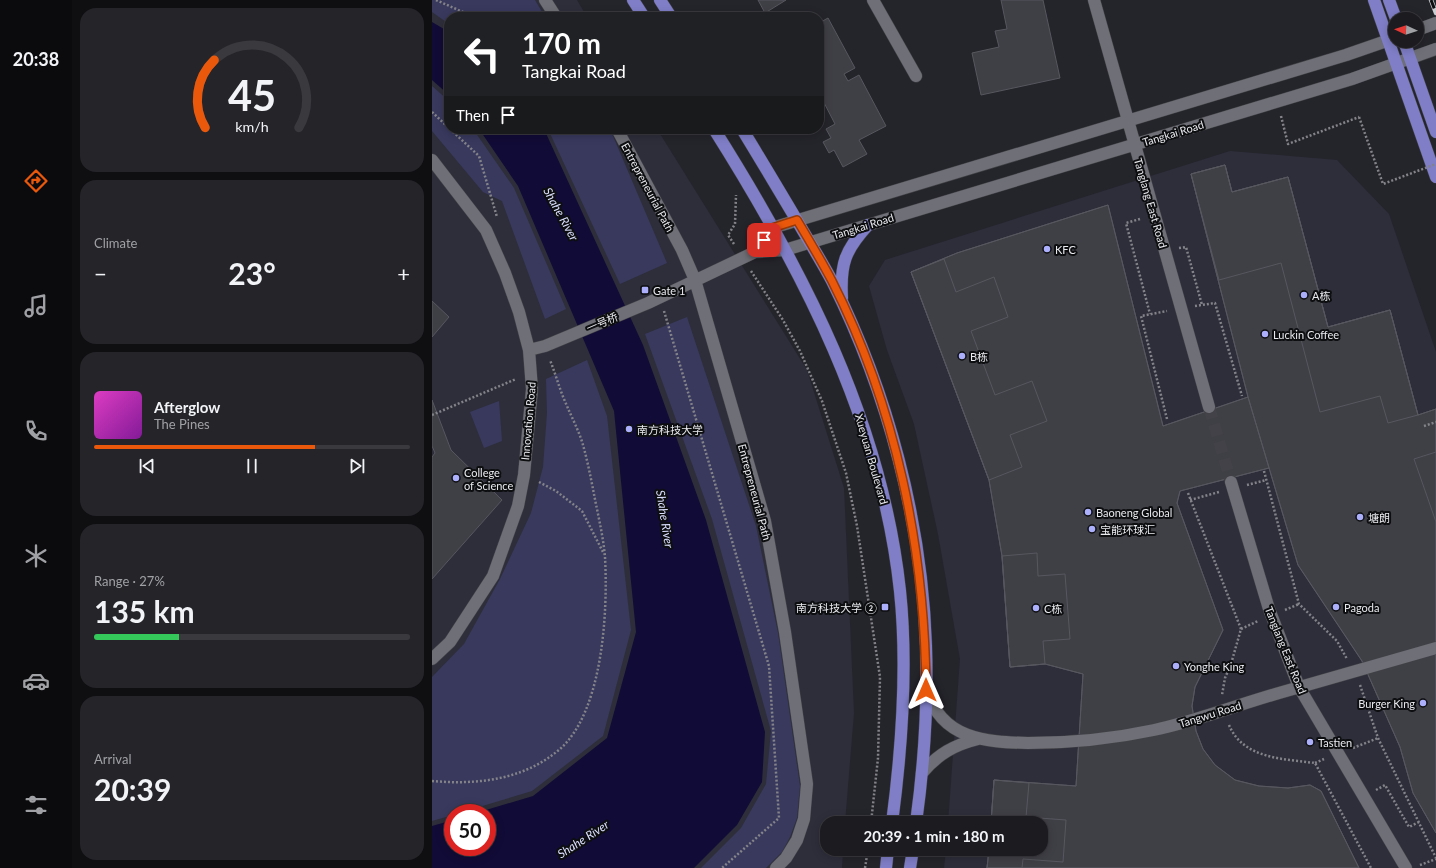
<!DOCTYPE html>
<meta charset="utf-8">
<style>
:root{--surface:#1b1b20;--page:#242429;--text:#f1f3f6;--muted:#a0a1a5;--line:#39393e;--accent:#ea580c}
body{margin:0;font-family:Lato,"Noto Sans SC",sans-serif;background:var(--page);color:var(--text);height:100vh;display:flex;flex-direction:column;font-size:15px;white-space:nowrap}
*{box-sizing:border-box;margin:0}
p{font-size:13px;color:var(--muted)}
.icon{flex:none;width:22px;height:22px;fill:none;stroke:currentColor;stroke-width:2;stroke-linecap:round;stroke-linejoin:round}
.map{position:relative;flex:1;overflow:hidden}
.drawer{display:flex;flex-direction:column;gap:8px;padding:8px;background:#0f0f12;width:360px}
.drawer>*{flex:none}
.guide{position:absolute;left:12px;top:12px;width:380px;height:122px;border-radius:16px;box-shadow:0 2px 10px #0003,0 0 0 1px var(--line);background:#202124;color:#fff;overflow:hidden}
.needle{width:26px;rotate:273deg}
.buttons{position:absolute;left:956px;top:12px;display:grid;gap:8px}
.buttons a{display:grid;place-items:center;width:36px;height:36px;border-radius:50%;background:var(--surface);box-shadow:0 2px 10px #0003,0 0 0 1px var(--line);font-size:20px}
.speed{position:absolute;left:12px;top:804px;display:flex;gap:8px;font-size:20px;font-weight:700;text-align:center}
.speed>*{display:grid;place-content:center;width:52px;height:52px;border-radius:50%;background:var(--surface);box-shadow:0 2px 10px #0003,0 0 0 1px var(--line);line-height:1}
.speed .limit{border:6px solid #d22;background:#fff;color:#111}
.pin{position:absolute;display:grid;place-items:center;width:34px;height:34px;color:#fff;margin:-17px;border-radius:8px;box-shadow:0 2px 6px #0006}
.me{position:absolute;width:44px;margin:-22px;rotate:0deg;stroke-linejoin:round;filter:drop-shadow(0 0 3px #0008)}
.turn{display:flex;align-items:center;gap:14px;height:84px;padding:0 12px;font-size:18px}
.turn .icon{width:52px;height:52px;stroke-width:2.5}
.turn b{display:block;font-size:28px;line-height:34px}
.then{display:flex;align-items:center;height:38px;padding:0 12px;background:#0003;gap:8px;font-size:15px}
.big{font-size:30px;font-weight:700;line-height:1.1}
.drawer .widget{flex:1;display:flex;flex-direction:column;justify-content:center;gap:6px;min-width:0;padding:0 14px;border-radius:16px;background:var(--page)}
.drawer .dial{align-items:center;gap:0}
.dial svg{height:104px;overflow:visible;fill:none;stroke:var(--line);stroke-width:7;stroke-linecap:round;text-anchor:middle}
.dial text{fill:var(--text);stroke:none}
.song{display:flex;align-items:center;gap:12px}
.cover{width:48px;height:48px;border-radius:6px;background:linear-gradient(135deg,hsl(310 70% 55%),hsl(290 70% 35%))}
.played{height:4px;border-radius:2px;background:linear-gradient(90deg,var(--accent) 70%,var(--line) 70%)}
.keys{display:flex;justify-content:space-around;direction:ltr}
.heat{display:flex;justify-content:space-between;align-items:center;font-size:22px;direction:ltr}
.charge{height:6px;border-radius:3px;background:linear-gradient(90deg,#34c759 27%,var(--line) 0)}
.trip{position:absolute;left:388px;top:816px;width:228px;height:40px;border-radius:16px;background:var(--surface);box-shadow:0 2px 10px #0003,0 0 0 1px var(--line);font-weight:700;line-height:40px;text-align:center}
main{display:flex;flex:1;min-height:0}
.dock{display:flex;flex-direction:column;width:72px;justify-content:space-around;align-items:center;background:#0b0b0d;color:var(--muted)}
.dock .icon{width:28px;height:28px}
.dock .current{color:var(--accent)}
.dock b{font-size:18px;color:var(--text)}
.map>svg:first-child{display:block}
</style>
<main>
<nav class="dock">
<b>20:38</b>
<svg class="icon current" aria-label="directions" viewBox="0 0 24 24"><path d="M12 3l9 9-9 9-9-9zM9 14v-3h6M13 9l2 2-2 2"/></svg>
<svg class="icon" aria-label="music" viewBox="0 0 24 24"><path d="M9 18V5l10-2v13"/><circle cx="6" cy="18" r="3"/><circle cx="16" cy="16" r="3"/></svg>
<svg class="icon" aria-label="phone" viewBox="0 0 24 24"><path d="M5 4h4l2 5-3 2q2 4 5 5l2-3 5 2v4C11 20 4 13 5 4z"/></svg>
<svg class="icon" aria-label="climate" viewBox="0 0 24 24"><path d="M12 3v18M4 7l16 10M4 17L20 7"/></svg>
<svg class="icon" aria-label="car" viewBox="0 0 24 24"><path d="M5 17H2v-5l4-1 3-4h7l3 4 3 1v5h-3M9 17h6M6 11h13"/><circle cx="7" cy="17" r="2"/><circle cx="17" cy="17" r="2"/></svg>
<svg class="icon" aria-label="filters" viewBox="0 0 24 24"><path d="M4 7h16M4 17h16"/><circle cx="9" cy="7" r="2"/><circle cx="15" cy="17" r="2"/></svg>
</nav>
<section class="drawer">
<div class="widget dial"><svg viewBox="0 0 100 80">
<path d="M14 69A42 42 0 1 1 86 69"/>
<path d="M14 69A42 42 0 0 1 21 17" stroke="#ea580c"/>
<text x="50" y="56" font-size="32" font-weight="700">45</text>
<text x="50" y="72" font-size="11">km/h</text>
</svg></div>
<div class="widget"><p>Climate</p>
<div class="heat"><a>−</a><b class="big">23°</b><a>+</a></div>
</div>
<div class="widget">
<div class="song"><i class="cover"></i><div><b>Afterglow</b><p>The Pines</p></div></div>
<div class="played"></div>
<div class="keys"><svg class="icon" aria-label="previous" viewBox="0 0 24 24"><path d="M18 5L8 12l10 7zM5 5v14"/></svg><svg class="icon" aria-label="pause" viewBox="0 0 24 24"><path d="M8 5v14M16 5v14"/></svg><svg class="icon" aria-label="next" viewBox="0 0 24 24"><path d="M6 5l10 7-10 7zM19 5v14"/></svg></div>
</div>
<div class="widget"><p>Range · 27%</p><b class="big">135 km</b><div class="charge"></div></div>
<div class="widget"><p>Arrival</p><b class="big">20:39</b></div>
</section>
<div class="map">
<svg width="1004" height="868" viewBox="0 0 1004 868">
<rect width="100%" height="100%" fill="#24242b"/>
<path fill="#2d2e3a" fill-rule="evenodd" d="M 0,0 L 145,0 L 155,17 L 17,17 L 17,129 L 225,129 L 375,370 L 412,488 L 422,713 L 413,823 L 395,823 L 395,849 L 411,849 L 410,868 L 0,868 ZM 21,813 L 55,813 L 55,847 L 21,847 Z
M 798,151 L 905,160 L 957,214 L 1004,352 L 1004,868 L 512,868 L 514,849 L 609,849 L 609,823 L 516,823 L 528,659 L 506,534 L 482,424 L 455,350 L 437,286 L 453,260 Z"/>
<path fill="#38395d" d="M 0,0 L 103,0 L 113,17 L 17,17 L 17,24 L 0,12 Z
M 0,86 L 17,101 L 17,129 L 41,129 L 82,188 L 134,309 L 113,319 L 70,201 L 51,192 L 0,131 Z
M 116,129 L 178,129 L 235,263 L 188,284 Z
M 255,317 L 324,526 L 346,633 L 368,786 L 365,818 L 358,837 L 350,852 L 334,868 L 269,868 L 309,828 L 334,784 L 339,731 L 280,519 L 213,334 Z
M 155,360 L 175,416 L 199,630 L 171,736 L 100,791 L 27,813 L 21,813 L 21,815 L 0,821 L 0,677 L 32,644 L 68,579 L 99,513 L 111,467 L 115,413 L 114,379 Z
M 67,401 L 70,441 L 52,448 L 38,412 Z"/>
<path fill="#110b37" d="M 0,22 L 17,32 L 17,95 L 0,80 Z
M 47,129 L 112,129 L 211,345 L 274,520 L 333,732 L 330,782 L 305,825 L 262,868 L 0,868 L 0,826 L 21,820 L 21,847 L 55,847 L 55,813 L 44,813 L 101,796 L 175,738 L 204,632 L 182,411 L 86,186 Z"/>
<path fill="#3f3f46" stroke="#57575f" d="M 326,0 L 354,0 L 333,13 Z
M 569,0 L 611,0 L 628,78 L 549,95 L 540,53 L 567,47 L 563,31 L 575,29 Z
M 396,18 L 423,68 L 412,74 L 416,81 L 427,75 L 454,126 L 427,140 L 435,154 L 411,167 L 402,150 L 397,153 L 391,142 L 399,138 L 394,129 L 403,124 L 387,93 L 387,23 Z
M 793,165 L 800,192 L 856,177 L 896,327 L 958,310 L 986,415 L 1004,409 L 1004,452 L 982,459 L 1004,522 L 1004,833 L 981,793 L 968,747 L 930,661 L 866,565 L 837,468 L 748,491 L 745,503 L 791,630 L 763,687 L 760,706 L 764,731 L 771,749 L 783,765 L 803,780 L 827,786 L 856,788 L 878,785 L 889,791 L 927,868 L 555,868 L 557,849 L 609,849 L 609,823 L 559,823 L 562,780 L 644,786 L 651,674 L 613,664 L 578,667 L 570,556 L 557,480 L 479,272 L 525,253 L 676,205 L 731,426 L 816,397 L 759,174 Z
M 793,165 L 800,192 L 856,177 L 896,327 L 958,310 L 986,415 L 956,423 L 948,396 L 888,412 L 849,263 L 787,280 L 759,174 Z
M 793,165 L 800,192 L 856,177 L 896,327 L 958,310 L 986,415 L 1004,409 L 1004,833 L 981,793 L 968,747 L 930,661 L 866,565 L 816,397 L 759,174 Z
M 676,205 L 731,426 L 816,397 L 837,468 L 748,491 L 745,503 L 791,630 L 763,687 L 760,706 L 764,731 L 771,749 L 783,765 L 803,780 L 827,786 L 856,788 L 878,785 L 889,791 L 927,868 L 555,868 L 557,849 L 609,849 L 609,823 L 559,823 L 562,780 L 644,786 L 651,674 L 613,664 L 578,667 L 570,556 L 557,480 L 479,272 L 525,253 Z
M 512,259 L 524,292 L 562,277 L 576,317 L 539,331 L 563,395 L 600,381 L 615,421 L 578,435 L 590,467 L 557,480 L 479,272 Z
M 0,301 L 17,317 L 0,337 Z
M 0,400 L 19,450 L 70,500 L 0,579 L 0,457 L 3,453 L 0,446 Z
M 605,553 L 606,576 L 633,574 L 638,639 L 611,641 L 613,664 L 578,667 L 570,556 Z
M 562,780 L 597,783 L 594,817 L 634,820 L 631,862 L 591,859 L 590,868 L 555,868 L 557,849 L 609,849 L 609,823 L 559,823 Z"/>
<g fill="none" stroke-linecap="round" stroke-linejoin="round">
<path stroke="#424248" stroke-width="12" stroke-dasharray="12 6" stroke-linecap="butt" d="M 777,407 L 799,482"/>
<g stroke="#424248" stroke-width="13">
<path id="minor" d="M 113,0 L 124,17
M 441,0 L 484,76
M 662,0 L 777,407
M 985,30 L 1004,23
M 185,129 L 250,250 L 263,280 L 333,521 L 353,632 L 375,784 L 372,819 L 365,840 L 354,858 L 344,868
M 0,160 L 54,230 L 73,273 L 87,312 L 97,350 L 100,389 L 92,475 L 86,506 L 61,576 L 18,642 L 0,659
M 323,252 L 340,228 L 914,55 L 963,38
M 97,350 L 113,346 L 216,303 L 323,252 L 353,250 L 920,79 L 1004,49
M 799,482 L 837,609 L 867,687 L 974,868
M 495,691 C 510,739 553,742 596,743 C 638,743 680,739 722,730 C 764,721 805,705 847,693 C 899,678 952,663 1004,648
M 490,773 C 506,754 522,745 546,739"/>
</g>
<g stroke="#424248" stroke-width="13">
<path id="major" d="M 201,0 L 212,17
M 228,0 L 239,17
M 942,0 L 1004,177
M 957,0 L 964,19
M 972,41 L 1004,132
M 282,129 C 371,270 450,422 468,591 C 476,667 470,747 460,823
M 310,129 C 329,160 348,192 367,224 C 378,243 390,262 400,281 C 456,393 490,522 494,646 C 496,705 492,765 484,823
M 410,298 C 408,264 413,250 436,225
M 454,868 L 456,849
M 478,868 L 481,849"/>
</g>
<path stroke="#838389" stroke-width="2.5" stroke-dasharray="2 2" stroke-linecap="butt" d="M 4,0 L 42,17
M 0,112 L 17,128
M 849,116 L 856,144 L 927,117
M 18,129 L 47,156 L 65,217
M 708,219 L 694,223 L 718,314
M 302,244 L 296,235 L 303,224 L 304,195
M 747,248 L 754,247 L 770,305
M 319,271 L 351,320 L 368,351 L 390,401 L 414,473 L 425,526 L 448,677 L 446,758 L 439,823
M 763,306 L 783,303 L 810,396
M 232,311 L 337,666 L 347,818 L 290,868
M 0,415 L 84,379
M 735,419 L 709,316 L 735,311
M 992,426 L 1004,422
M 832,471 L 867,604 L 905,641 L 915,659
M 107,482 L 124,491 L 150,511 L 172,554
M 815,485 L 834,480
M 756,493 L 809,629 L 799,664 L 793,678 L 790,695
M 758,500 L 787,492
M 853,610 L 867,604
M 809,629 L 826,621
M 928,685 L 946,738 L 1004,858
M 797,725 C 811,759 852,759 883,763 L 939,868
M 921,748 L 946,738
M 883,763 L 892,759
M 0,781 C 45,785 92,780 128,749 C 171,711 176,611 173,557 C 171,534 165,511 161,489 C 158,474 155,459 151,445 C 147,431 140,418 135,406 C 128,391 124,375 118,360
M 944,790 L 953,785 L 977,827 L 987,822
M 988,865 L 1004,859
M 433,868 L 436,849"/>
<use href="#minor" stroke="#6f6f77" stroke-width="12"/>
<use href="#major" stroke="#7f7ec7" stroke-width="12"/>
<g stroke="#cdced3" stroke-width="4.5">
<path id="rail" d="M 999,0 L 1004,13"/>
</g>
<use href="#rail" stroke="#0d0e10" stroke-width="3" stroke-dasharray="9" stroke-linecap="butt"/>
<path stroke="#838389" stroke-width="2.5" stroke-dasharray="2 2" stroke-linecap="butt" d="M 927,117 L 951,184 L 1004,164"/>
</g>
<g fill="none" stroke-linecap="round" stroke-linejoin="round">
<g stroke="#983908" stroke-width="10">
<path id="route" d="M 332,240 L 340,228 L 365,220 C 377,240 389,260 400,281 C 464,407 493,549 494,690"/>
</g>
<use href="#route" stroke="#ea580c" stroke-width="7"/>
</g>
<g fill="#acaffb" stroke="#0d0e10" stroke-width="1.5">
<circle cx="615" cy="249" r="4"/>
<rect x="209" y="286" width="8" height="8" rx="2"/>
<circle cx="872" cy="295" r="4"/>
<circle cx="833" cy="334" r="4"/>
<circle cx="530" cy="356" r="4"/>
<circle cx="197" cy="429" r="4"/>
<circle cx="24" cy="478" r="4"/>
<circle cx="656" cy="512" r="4"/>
<circle cx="928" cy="517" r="4"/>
<circle cx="660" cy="529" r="4"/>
<rect x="449" y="603" width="8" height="8" rx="2"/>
<circle cx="904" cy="607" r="4"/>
<circle cx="604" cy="608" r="4"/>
<circle cx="744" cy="666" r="4"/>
<circle cx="991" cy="703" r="4"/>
<circle cx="878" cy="742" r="4"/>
</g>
<g text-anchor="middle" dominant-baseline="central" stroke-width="4" stroke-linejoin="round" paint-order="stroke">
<g font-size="11" fill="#e9eaee" stroke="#0d0e10">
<text transform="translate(741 133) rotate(-17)">Tangkai Road</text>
<text transform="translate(216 187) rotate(62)">Entrepreneurial Path</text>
<text transform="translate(719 203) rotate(74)">Tanglang East Road</text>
<text transform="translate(431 226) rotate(-17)">Tangkai Road</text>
<text transform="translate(170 322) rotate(-23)">一号桥</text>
<text transform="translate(96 421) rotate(-85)">Innovation Road</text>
<text transform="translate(440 459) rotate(74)">Xueyuan Boulevard</text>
<text transform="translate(323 492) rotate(75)">Entrepreneurial Path</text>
<text transform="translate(854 650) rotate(68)">Tanglang East Road</text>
<text transform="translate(778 714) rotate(-17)">Tangwu Road</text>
</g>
<g font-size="11" fill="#e9eaee" stroke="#0d0e10" text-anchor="start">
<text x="623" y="249">KFC</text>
<text x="221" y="290">Gate 1</text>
<text x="880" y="295">A栋</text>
<text x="841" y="334">Luckin Coffee</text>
<text x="538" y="356">B栋</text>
<text x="205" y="429">南方科技大学</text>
<text x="32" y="472">College<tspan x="32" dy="13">of Science</tspan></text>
<text x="664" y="512">Baoneng Global</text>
<text x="936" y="517">塘朗</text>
<text x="668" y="529">宝能环球汇</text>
<text x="445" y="607" text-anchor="end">南方科技大学 ②</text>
<text x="912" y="607">Pagoda</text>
<text x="612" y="608">C栋</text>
<text x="752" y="666">Yonghe King</text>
<text x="983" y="703" text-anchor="end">Burger King</text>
<text x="886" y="742">Tastien</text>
</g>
<g font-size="12" font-style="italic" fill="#dcdfff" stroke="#0d0e10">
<text transform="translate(129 214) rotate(61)">Shahe River</text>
<text transform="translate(233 519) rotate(81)">Shahe River</text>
<text transform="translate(151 839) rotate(-33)">Shahe River</text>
</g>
</g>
</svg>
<div class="buttons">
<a><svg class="needle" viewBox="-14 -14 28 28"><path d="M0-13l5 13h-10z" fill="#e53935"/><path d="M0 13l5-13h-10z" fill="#a0a1a5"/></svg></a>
</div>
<div class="speed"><div class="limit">50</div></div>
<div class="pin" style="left:332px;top:240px;background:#d93025"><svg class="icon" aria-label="arrive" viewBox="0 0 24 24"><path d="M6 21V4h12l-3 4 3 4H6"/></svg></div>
<svg class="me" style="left:494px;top:690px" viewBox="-20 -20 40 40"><path d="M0-17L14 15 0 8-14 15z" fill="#ea580c" stroke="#fff" stroke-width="4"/></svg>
<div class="trip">20:39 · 1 min · 180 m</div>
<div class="guide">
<div class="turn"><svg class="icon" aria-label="left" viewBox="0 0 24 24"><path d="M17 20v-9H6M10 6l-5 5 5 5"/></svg><div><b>170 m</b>Tangkai Road</div></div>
<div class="then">Then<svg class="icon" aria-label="arrive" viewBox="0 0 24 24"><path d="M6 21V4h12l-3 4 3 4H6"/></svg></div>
</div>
</div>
</main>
